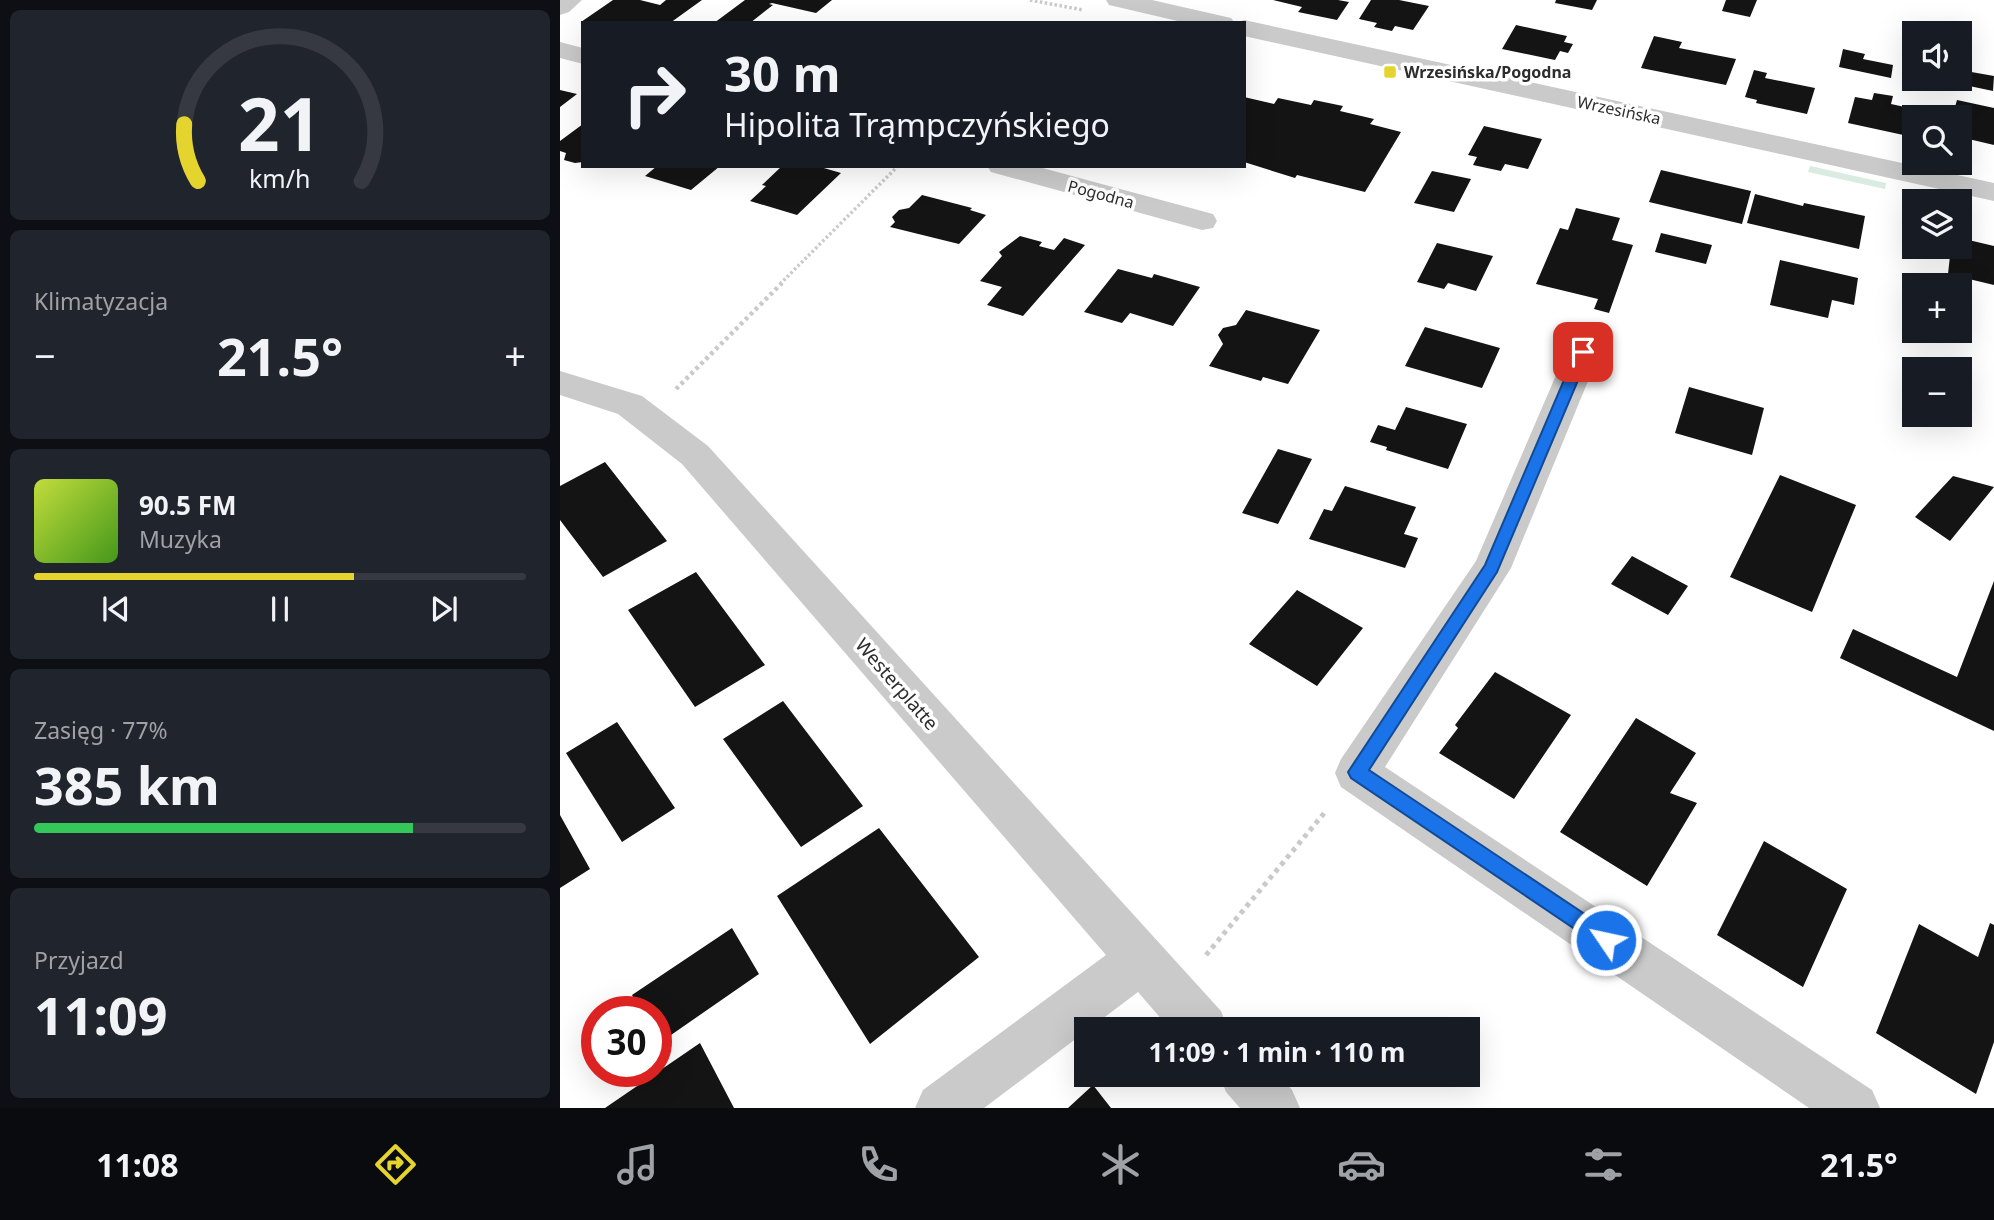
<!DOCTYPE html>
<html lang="pl">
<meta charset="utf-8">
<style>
:root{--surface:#171b24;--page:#20242c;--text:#f1f3f6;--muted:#9ea1a6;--line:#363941;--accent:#e5d42e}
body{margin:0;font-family:"Noto Sans",sans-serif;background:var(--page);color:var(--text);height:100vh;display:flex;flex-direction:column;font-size:26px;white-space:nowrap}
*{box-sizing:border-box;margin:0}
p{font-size:23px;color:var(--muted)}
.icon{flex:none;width:38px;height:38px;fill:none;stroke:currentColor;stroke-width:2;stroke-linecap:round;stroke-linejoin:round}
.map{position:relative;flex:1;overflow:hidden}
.details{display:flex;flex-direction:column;gap:10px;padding:10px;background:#0d0f14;width:560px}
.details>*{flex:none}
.banner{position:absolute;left:21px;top:21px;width:665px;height:147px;border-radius:0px;box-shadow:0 7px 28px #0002;background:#171b24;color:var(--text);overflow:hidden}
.tools{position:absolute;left:1342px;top:21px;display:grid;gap:14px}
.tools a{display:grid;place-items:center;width:70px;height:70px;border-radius:0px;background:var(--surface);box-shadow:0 7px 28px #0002;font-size:35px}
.speed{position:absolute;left:21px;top:996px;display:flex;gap:14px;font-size:35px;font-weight:700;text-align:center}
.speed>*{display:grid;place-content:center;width:91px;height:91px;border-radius:50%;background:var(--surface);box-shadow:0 7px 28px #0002;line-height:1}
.speed .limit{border:10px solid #d22;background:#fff;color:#111}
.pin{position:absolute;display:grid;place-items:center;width:60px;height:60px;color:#fff;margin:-30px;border-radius:14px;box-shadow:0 4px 10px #0006}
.me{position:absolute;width:77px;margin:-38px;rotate:304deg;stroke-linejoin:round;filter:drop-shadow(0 0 5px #0008)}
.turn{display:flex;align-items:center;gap:24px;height:147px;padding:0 28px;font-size:32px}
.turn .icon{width:91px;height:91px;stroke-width:2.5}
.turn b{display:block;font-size:49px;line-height:60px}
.big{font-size:52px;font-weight:700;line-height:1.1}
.details .tile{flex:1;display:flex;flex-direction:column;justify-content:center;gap:10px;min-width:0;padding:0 24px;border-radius:10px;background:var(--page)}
.details .dial{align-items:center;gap:0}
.dial svg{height:182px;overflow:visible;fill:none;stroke:var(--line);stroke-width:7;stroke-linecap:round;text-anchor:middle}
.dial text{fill:var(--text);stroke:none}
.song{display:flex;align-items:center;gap:21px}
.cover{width:84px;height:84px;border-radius:10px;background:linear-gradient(135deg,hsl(70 70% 55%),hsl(100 70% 35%))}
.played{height:7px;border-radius:4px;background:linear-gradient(90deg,var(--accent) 65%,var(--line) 65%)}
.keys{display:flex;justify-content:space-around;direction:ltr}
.heat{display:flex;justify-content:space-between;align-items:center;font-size:38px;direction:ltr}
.charge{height:10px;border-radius:5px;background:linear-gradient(90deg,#34c759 77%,var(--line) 0)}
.trip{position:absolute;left:514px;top:1017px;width:406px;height:70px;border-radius:0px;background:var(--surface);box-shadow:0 7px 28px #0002;font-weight:700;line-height:70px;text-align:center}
.tabs{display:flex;height:112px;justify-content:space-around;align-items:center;background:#090b0e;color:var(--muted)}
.tabs .icon{width:49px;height:49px}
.tabs .selected{color:var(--accent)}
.tabs b{font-size:32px;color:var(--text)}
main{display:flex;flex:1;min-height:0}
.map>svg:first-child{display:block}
</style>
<main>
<section class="details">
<div class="tile dial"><svg viewBox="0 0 100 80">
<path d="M14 69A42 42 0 1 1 86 69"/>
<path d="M14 69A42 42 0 0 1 8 44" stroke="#e5d42e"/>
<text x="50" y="56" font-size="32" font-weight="700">21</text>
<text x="50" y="72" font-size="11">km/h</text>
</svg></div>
<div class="tile"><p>Klimatyzacja</p>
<div class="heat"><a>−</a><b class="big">21.5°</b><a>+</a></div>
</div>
<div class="tile">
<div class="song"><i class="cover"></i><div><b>90.5 FM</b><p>Muzyka</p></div></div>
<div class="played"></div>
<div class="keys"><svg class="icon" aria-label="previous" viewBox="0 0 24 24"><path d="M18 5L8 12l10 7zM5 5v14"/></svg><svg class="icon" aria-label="pause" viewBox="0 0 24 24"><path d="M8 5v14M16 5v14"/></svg><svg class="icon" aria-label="next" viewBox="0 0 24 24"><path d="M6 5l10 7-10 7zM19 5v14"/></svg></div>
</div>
<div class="tile"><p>Zasięg · 77%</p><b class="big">385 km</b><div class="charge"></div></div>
<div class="tile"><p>Przyjazd</p><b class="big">11:09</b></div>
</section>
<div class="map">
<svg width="1434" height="1108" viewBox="0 0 1434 1108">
<rect width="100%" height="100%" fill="#fff"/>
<path fill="#daebe1" d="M 1250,166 L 1326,183 L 1325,189 L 1248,172 Z"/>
<path fill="#141414" d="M 53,0 L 80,0 L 100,5 L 106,0 L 142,0 L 110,23 L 21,22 Z
M 185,0 L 272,0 L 256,13 L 212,3 L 209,4 L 213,5 L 190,23 L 154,23 Z
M 713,0 L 778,0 L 789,2 L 777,20 L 738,12 L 742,7 Z
M 811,0 L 839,0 L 869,6 L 853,30 L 835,26 L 832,31 L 814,27 L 817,23 L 799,19 Z
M 996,0 L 1037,0 L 1032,10 L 995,3 Z
M 1166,0 L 1197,0 L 1190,17 L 1162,11 Z
M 956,25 L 1007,36 L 1004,42 L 1013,44 L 1008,53 L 1000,51 L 995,60 L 942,49 Z
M 1094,36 L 1122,42 L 1119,48 L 1176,59 L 1166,85 L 1081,68 Z
M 1283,49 L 1305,54 L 1303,59 L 1333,65 L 1331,78 L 1279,67 Z
M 1194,70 L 1207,73 L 1205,78 L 1255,88 L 1247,114 L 1196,103 L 1197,100 L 1185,97 Z
M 1400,70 L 1434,76 L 1433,91 L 1381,80 L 1400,79 Z
M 0,90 L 17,94 L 0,107 Z
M 1314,93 L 1333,96 L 1331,104 L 1354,109 L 1348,136 L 1288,123 L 1295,97 L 1312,100 Z
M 684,97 L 714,104 L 718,98 L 751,105 L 754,100 L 783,106 L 780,111 L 814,119 L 810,124 L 841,132 L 805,192 L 737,175 L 735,178 L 684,162 Z
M 1397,100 L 1434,108 L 1434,145 L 1400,137 L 1400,117 L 1392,117 Z
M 23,124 L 23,162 L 15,163 L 4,160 L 6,153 L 0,151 L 0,141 Z
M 924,126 L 982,139 L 968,169 L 945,164 L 941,171 L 913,165 L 917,157 L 908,155 Z
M 97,166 L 160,166 L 131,190 L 85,176 Z
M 222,166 L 257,166 L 281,173 L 237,215 L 190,201 L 206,186 L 202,185 Z
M 1101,170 L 1191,191 L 1182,224 L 1089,202 Z
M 872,171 L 911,179 L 894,212 L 854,203 Z
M 1195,194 L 1243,206 L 1244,203 L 1305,216 L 1299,249 L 1187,223 Z
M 362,195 L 412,208 L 410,210 L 426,215 L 399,244 L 330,227 L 335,222 L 332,217 L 339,210 L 349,208 Z
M 1016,208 L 1060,218 L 1052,240 L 1073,245 L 1049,313 L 1034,309 L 1038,299 L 976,284 L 1000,228 L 1008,230 Z
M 1101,233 L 1152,245 L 1146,264 L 1095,252 Z
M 460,236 L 482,242 L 479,246 L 494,250 L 504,238 L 525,245 L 463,316 L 427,305 L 442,287 L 420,281 L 442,256 L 439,252 Z
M 1400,238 L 1434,246 L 1434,285 L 1388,274 L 1391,247 L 1400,247 Z
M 877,243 L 933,256 L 916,291 L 888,283 L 884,289 L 857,282 Z
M 1220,260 L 1298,278 L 1294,305 L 1272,300 L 1268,318 L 1210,305 Z
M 558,269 L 592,278 L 594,274 L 640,287 L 613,326 L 570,313 L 562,323 L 524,312 Z
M 686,310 L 760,330 L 728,384 L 703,377 L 701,381 L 649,366 L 663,344 L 658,335 L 663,328 L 676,325 Z
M 865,327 L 940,348 L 922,388 L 845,366 Z
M 1129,387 L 1204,408 L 1192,455 L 1115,433 Z
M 846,407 L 907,424 L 888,469 L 826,450 L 827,447 L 810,442 L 818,425 L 835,430 Z
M 718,449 L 752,459 L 718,524 L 682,513 Z
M 45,462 L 107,541 L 43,577 L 0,520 L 0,486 Z
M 1220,475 L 1296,505 L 1252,612 L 1170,577 Z
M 1393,476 L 1434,487 L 1390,541 L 1355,517 Z
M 785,486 L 856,507 L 844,534 L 858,538 L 845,568 L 749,539 L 764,509 L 772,511 Z
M 1072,556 L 1128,586 L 1108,615 L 1051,584 Z
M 136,572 L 205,665 L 135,707 L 68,610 Z
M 1434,581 L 1434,731 L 1280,658 L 1293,629 L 1397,677 Z
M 737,590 L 803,628 L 757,686 L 689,644 Z
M 935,672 L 1011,715 L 954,799 L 879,753 L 898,728 L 895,725 Z
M 223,701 L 303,806 L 241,847 L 163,739 Z
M 1076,718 L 1136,753 L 1110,793 L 1137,803 L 1087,886 L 1000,832 Z
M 57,722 L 115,808 L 62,842 L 6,753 Z
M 0,815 L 30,869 L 0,888 Z
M 319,828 L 419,957 L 310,1044 L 217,896 Z
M 1204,841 L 1287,889 L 1243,987 L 1157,935 Z
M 1430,923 L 1434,925 L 1434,1042 L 1416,1094 L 1316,1033 L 1359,924 L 1418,957 Z
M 172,928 L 199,974 L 98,1044 L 96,1012 L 81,1012 L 72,995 Z
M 140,1043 L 174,1108 L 45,1108 Z
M 533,1085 L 551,1108 L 508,1108 Z"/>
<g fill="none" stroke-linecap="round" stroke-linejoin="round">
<path stroke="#cacaca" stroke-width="3.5" stroke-dasharray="2.5 2.5" stroke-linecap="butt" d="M 470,0 L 523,10
M 220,284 L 338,166"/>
<path stroke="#cacaca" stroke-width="4.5" stroke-dasharray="3.5 3.5" stroke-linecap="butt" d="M 116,389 L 222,283"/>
<path stroke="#cacaca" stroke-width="5" stroke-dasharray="4.5 4.5" stroke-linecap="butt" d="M 646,955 L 766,811"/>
<path fill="#cacaca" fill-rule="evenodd" d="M 0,0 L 22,0 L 9,12 L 0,15 Z
M 546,0 L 592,0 L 671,18 L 675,23 L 626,23 L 549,5 Z
M 684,20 L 1434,183 L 1434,201 L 684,36 L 684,23 L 675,23 Z
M 0,42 L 23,48 L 23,64 L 0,58 Z
M 427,166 L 475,166 L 653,214 L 657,221 L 653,228 L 642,230 L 431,172 Z
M 1023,340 L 1035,344 L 1040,352 L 951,568 L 825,767 L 1312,1090 L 1320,1108 L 1249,1108 L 781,787 L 775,773 L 781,759 L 916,561 L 1006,352 L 1011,344 Z
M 0,371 L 82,396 L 148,446 L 661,1011 L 668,1029 L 610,1029 L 578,992 L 424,1108 L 355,1108 L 363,1090 L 546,955 L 122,464 L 58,414 L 0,395 Z
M 659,1074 L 719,1074 L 732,1090 L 740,1108 L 680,1108 L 666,1092 Z"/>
</g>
<path fill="#1a73e8" stroke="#114b97" stroke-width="2" d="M 1023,348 L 1030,352 L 937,572 L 809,770 L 1053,933 L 1056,940 L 1053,947 L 1046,950 L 791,778 L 788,772 L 925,565 L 1016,352 Z"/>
<rect fill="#e5d42e" stroke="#fff" stroke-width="2.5" x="823" y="65" width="14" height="14" rx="3.5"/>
<g text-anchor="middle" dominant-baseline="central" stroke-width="7" stroke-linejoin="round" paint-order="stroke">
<g font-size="16" font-weight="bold" fill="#2d2d2d" stroke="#fff" text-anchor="start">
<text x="844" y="72">Wrzesińska/Pogodna</text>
</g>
<g font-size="16" fill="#2d2d2d" stroke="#fff">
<text transform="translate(1059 110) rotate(12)">Wrzesińska</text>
<text transform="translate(541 194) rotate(15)">Pogodna</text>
</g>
<g font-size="19" fill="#2d2d2d" stroke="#fff">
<text transform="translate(337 684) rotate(49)">Westerplatte</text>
</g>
</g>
</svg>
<div class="tools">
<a><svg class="icon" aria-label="sound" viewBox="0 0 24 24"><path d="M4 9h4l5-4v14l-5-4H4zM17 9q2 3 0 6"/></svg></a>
<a><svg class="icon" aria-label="search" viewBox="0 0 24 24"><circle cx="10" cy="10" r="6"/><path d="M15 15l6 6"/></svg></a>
<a><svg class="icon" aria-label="layers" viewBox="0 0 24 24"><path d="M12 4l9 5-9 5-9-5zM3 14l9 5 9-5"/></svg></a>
<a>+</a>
<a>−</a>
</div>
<div class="speed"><div class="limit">30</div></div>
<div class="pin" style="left:1023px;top:352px;background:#d93025"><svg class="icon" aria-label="arrive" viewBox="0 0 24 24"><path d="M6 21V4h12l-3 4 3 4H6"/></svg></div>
<svg class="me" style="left:1046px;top:940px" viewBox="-20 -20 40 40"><circle r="17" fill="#1a73e8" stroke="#fff" stroke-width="3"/><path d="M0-11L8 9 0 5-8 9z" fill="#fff"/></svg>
<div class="trip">11:09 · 1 min · 110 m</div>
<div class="banner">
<div class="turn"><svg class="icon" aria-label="right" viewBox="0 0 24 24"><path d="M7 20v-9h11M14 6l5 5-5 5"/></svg><div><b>30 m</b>Hipolita Trąmpczyńskiego</div></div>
</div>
</div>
</main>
<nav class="tabs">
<b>11:08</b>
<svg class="icon selected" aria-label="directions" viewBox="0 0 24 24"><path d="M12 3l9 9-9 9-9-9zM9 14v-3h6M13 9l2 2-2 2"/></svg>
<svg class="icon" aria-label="music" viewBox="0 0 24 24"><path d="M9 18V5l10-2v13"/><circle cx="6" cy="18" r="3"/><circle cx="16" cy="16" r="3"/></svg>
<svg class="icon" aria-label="phone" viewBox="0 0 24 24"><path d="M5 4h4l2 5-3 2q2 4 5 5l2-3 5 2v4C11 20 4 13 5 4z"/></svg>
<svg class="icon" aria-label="climate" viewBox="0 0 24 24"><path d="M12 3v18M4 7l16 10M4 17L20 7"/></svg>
<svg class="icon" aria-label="car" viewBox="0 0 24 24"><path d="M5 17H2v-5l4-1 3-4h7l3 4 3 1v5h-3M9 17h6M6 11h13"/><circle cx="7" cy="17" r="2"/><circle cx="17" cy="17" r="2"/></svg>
<svg class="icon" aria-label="filters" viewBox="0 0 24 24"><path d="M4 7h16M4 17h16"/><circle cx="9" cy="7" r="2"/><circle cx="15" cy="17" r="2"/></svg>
<b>21.5°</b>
</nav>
